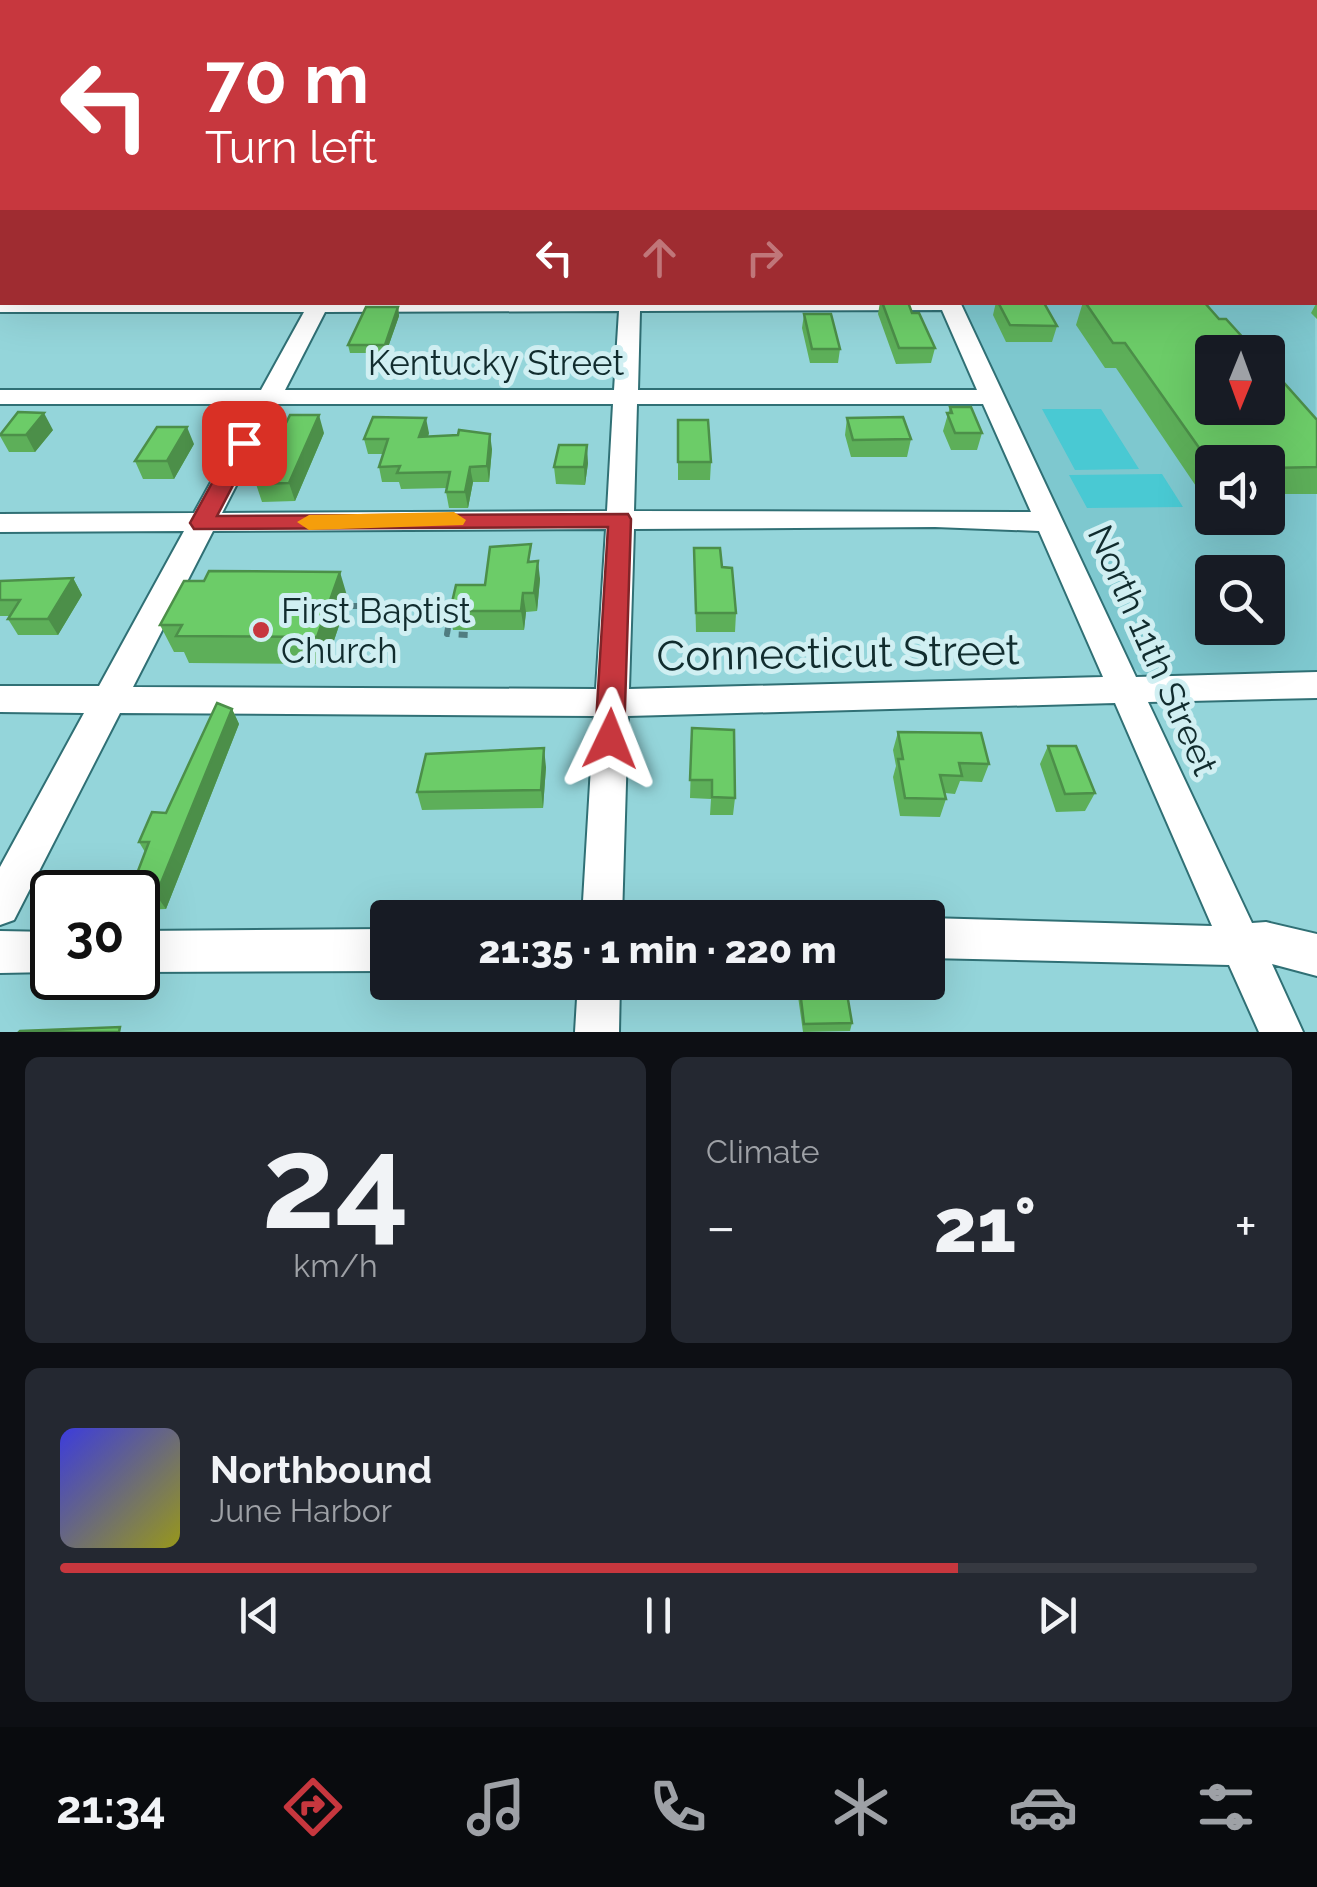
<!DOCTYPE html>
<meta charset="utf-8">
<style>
:root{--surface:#171b24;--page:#242831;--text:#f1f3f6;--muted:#9ea1a6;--line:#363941;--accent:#c7373e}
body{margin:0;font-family:Raleway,sans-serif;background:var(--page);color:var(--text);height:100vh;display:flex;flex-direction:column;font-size:38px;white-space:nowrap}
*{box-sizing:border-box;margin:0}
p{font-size:32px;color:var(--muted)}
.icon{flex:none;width:55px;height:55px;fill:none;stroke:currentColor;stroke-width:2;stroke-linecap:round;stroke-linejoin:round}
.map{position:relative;height:1032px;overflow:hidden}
.panel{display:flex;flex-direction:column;gap:25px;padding:25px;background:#0d0f14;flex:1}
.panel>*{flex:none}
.banner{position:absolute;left:0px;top:0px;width:1318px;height:305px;box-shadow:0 10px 40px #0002;background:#c7373e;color:#fff;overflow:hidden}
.needle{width:65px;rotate:181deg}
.tools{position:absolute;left:1195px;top:335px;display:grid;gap:20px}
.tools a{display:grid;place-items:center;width:90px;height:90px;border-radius:10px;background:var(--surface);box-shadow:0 10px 40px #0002;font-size:50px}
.speed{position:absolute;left:30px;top:870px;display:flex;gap:20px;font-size:50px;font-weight:700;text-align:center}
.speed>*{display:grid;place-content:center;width:130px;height:130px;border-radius:50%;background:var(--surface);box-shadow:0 10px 40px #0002;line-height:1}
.speed .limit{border:5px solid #111;border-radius:15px;background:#fff;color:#111}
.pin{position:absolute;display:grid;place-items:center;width:85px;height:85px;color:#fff;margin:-42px;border-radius:20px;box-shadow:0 5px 15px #0006}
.me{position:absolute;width:110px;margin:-55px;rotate:2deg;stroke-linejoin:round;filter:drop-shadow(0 0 8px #0008)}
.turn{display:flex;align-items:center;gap:35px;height:210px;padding:0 40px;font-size:45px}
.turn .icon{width:130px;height:130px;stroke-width:2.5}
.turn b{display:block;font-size:70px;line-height:85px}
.lanes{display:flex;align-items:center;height:95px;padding:0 40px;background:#0003;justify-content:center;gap:50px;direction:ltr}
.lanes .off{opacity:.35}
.big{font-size:75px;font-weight:800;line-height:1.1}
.panel .card{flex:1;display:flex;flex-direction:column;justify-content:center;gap:15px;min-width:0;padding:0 35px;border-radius:15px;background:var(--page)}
.panel .dial{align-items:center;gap:0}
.dial b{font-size:130px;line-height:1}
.song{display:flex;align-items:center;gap:30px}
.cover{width:120px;height:120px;border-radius:15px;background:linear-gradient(135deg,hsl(240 70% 55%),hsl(60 70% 35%))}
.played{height:10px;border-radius:5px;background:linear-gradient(90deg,var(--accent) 75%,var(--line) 75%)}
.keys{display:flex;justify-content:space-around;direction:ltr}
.heat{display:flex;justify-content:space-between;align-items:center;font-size:55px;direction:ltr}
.panel .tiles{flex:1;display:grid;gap:25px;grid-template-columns:1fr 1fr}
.card:last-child{grid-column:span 2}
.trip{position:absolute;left:370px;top:900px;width:575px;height:100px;border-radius:10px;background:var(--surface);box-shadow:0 10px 40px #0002;font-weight:800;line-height:100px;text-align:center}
.menu{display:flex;height:160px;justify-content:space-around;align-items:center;background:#090b0e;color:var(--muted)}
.menu .icon{width:70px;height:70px}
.menu .current{color:var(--accent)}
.menu b{font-size:45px;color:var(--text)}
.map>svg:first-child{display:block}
</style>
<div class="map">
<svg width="1317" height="1032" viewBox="0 0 1317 1032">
<rect width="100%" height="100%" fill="#94d5da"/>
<path fill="#7ec8cf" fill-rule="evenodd" d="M 1315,298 L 1317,677 L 1162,681 L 1144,676 L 1131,666 L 960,303 L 1315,302 ZM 1212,352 L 1268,352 L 1268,408 L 1212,408 ZM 1212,462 L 1268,462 L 1268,518 L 1212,518 ZM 1212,572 L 1268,572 L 1268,628 L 1212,628 Z"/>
<path fill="#49c9d3" d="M 1042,409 L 1101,409 L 1139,469 L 1075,470 Z
M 1162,474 L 1183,507 L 1087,508 L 1069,475 Z"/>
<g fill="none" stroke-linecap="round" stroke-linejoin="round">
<g stroke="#307075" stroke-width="4">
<path id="minor" d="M 667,0 L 677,0 L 677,2 L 667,2 Z
M 0,32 L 2,33 L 2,39 L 0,40 Z
M 0,121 L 2,121 L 2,129 L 0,129 Z
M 1315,227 L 1317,227 L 1317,239 L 1315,239 Z
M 0,230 L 2,231 L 2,242 L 0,242 Z
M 0,300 L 960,302 L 1136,677 L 1317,672 L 1317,698 L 1148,702 L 1252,923 L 1266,922 L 1317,934 L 1317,976 L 1272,964 L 1303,1032 L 1259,1032 L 1229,965 L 928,958 L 928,918 L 1212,926 L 1115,703 L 628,716 L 622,918 L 582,918 L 594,716 L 120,713 L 14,920 L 0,925 L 0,867 L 84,713 L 0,712 L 0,686 L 99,686 L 184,531 L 0,532 L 0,514 L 194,513 L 254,404 L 0,404 L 0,390 L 261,390 L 304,312 L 0,312 ZM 942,310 L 977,390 L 638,390 L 640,311 ZM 619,311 L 614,390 L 285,390 L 325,312 ZM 278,404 L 613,404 L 607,511 L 222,513 ZM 637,404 L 983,404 L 1031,512 L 634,511 ZM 935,527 L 1039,531 L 1103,677 L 629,689 L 634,529 ZM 606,529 L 596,689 L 133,687 L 213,531 Z
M 388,929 L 388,971 L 138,972 L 138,931 Z
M 0,931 L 52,932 L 52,972 L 0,973 Z
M 578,982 L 620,982 L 619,1032 L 575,1032 Z"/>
</g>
<path stroke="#507d81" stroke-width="6" stroke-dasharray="9 9" stroke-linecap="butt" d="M 352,606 L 452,607
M 451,610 L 447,634 L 469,635"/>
<use href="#minor" fill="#fff" fill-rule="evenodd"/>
</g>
<path fill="#5daf59" d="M 348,0 L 402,0 L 400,2 L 348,2 Z
M 892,0 L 1317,0 L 1317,67 L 1315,67 L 1315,2 L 892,2 Z
M 880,302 L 908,302 L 912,313 L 935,348 L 931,363 L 896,364 L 878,314 Z
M 996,302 L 1044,303 L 1057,326 L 1052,342 L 1006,342 L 993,315 Z
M 1083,302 L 1204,302 L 1317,420 L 1317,494 L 1268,494 L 1268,462 L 1212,462 L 1212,495 L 1202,495 L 1116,368 L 1105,368 L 1076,325 Z
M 1317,302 L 1317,319 L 1311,313 Z
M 398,307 L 399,316 L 386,353 L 350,353 L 348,345 Z
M 804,314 L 840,349 L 838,363 L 810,363 L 802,328 Z
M 950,407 L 982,433 L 977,450 L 951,450 L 943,431 Z
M 847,418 L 911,439 L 907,457 L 851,457 L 845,435 Z
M 678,420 L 711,462 L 710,480 L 678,480 Z
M 53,430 L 35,452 L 9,452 L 0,436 L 0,435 Z
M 324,433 L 295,501 L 262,502 L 256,484 Z
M 429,433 L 428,437 L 492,449 L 489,482 L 473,482 L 468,508 L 449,508 L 446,492 L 447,488 L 401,489 L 399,482 L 382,482 L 379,467 L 383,454 L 368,454 L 364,439 Z
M 194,444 L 174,479 L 143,479 L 135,461 Z
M 588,463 L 585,485 L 556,484 L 554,467 Z
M 694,548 L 722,567 L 736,613 L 735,632 L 696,632 Z
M 533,562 L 540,579 L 537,611 L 526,612 L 524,630 L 453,630 L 450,611 L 485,585 Z
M 73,578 L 82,595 L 58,635 L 18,635 L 8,619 L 10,616 L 0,616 L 0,581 Z
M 348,599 L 326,664 L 189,663 L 184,652 L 174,652 L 160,625 Z
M 232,709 L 239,724 L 166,909 L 139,910 L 138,892 L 145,852 L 139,842 L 166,813 Z
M 692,728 L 735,798 L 733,815 L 710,815 L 711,799 L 690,798 Z
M 898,732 L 989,764 L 982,782 L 960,781 L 955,794 L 945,793 L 946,799 L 940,817 L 900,816 L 893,777 L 896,766 L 893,750 Z
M 1048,746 L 1095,793 L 1085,811 L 1056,812 L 1040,764 Z
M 546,767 L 543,808 L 422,810 L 417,792 Z
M 796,982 L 845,982 L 852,1023 L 850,1031 L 803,1032 Z"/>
<path fill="#4c8f49" d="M 1,241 L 2,260 L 0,262 L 0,242 Z
M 398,307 L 399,316 L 386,353 L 385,345 Z
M 44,413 L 53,430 L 35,452 L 26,435 Z
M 319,415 L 324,433 L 295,501 L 289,483 Z
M 426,418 L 429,433 L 422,452 L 419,437 Z
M 187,427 L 194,444 L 174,479 L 167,461 Z
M 490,434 L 492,449 L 489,482 L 487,466 Z
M 587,445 L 588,463 L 585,485 L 584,467 Z
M 470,467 L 473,482 L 468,508 L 465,492 Z
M 538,561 L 540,579 L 537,611 L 534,593 Z
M 340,572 L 348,599 L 326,664 L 317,637 Z
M 73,578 L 82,595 L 58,635 L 48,619 Z
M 523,593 L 526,612 L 524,630 L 521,611 Z
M 232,709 L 239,724 L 166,909 L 156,895 Z
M 544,748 L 546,767 L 543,808 L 541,790 Z"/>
<path fill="#6ccc68" stroke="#4c8f49" stroke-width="2.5" d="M 617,0 L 652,0 L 652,2 L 616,2 Z
M 701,0 L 729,0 L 730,2 L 702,2 Z
M 898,0 L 1317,0 L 1317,44 L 1315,44 L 1315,2 L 900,2 Z
M 882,302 L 908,302 L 912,313 L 919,313 L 935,348 L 899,348 Z
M 998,302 L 1044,303 L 1057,326 L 1010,325 Z
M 1085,302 L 1204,302 L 1219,319 L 1226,319 L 1256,352 L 1212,352 L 1212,408 L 1268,408 L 1268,365 L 1317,420 L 1317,467 L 1268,468 L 1268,462 L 1212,462 L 1212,466 L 1125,343 L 1113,343 Z
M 366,307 L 398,307 L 385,345 L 348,345 Z
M 804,314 L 831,314 L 840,349 L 812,349 Z
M 950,407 L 971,407 L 982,433 L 955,433 L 947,413 L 952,413 Z
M 18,412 L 44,413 L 26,435 L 0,435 Z
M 290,415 L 319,415 L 289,483 L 256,484 Z
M 373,417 L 426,418 L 419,437 L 458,435 L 459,430 L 490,434 L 487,466 L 470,467 L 465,492 L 446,492 L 450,472 L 397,473 L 400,466 L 379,467 L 388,439 L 364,439 Z
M 903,417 L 911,439 L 853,440 L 847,418 Z
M 678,420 L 708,420 L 711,462 L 678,462 Z
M 157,427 L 187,427 L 167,461 L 135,461 Z
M 559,445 L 587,445 L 584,467 L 554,467 Z
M 531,544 L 528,562 L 538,561 L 534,593 L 523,593 L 521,611 L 450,611 L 456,585 L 485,585 L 490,547 Z
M 694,548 L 720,548 L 722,567 L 732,568 L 736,613 L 696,613 Z
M 209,571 L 340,572 L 317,637 L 176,636 L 182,625 L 160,625 L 184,581 L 204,581 Z
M 73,578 L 48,619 L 8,619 L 20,600 L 0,600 L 0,581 Z
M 217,703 L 232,709 L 156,895 L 138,896 L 138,892 L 130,892 L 149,842 L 139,842 L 152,812 L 166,813 Z
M 692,728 L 734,730 L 735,798 L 712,797 L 712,780 L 690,780 Z
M 898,732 L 981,733 L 989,764 L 959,763 L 962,776 L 940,775 L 946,799 L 905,798 L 898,759 L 903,759 Z
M 1048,746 L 1076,746 L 1095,793 L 1065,794 Z
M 544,748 L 541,790 L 417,792 L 426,754 Z
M 799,982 L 845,982 L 852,1023 L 804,1024 Z
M 120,1027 L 119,1032 L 19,1032 L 20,1031 Z"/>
<path fill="#c7373e" stroke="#812428" stroke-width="2.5" d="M 244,437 L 255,443 L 217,516 L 628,514 L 631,519 L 624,739 L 620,747 L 610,751 L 600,747 L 595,739 L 608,527 L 194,529 L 190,523 L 234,443 Z"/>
<path fill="#f59e0b" d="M 454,512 L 466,520 L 463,525 L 309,530 L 297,522 L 309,515 Z"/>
<circle fill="#c7373e" stroke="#d0eff2" stroke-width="4" cx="261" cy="630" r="10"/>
<g text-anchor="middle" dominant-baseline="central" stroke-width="10" stroke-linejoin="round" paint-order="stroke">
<g font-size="35" fill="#112c2e" stroke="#d0eff2">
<text x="496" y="362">Kentucky Street</text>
<text transform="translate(1153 650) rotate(66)">North 11th Street</text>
</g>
<g font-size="35" fill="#112c2e" stroke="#d0eff2" text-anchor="start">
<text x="281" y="610">First Baptist<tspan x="281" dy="40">Church</tspan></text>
</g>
<g font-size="42" fill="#112c2e" stroke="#d0eff2">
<text transform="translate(838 653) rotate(-1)">Connecticut Street</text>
</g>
</g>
</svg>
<div class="tools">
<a><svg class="needle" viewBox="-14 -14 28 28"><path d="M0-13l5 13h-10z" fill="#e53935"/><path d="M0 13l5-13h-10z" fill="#9ea1a6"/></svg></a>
<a><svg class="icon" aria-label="sound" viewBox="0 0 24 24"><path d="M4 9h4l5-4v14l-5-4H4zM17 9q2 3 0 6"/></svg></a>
<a><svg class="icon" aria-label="search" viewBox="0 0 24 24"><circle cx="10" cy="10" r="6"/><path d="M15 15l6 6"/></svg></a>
</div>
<div class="speed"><div class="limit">30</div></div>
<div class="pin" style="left:244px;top:443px;background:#d93025"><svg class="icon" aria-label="arrive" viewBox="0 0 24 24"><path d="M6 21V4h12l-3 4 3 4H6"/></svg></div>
<svg class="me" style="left:610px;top:739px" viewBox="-20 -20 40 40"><path d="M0-17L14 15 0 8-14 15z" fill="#c7373e" stroke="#fff" stroke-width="4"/></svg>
<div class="trip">21:35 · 1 min · 220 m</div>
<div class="banner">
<div class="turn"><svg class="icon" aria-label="left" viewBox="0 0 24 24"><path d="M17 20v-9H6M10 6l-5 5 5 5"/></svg><div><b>70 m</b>Turn left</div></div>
<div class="lanes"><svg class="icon" aria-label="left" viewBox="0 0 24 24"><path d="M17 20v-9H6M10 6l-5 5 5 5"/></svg><svg class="icon off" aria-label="ahead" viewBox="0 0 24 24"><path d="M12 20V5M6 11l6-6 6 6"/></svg><svg class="icon off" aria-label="right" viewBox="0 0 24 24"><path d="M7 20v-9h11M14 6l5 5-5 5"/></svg></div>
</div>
</div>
<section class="panel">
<div class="tiles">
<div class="card dial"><b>24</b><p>km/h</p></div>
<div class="card"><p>Climate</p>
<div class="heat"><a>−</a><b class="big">21°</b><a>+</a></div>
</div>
<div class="card">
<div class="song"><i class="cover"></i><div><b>Northbound</b><p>June Harbor</p></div></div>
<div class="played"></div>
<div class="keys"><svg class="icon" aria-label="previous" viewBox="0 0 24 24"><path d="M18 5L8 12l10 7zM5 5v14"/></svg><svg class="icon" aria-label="pause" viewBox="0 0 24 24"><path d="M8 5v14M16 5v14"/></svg><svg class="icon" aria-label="next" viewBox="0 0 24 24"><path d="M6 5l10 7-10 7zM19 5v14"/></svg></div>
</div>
</div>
</section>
<nav class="menu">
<b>21:34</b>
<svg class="icon current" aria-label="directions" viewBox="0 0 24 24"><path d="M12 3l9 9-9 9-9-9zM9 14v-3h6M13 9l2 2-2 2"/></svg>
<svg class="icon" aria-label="music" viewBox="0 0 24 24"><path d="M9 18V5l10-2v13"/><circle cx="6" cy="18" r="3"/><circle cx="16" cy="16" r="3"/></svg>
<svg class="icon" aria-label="phone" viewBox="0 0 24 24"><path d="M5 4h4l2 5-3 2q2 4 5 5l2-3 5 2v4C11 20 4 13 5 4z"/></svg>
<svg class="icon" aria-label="climate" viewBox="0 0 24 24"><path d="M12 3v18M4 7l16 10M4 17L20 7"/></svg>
<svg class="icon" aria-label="car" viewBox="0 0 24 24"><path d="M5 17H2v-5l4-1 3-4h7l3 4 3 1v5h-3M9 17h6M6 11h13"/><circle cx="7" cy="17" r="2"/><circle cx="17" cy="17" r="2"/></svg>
<svg class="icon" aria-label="filters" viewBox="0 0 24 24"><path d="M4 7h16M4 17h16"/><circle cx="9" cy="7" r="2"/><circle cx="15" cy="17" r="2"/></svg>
</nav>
